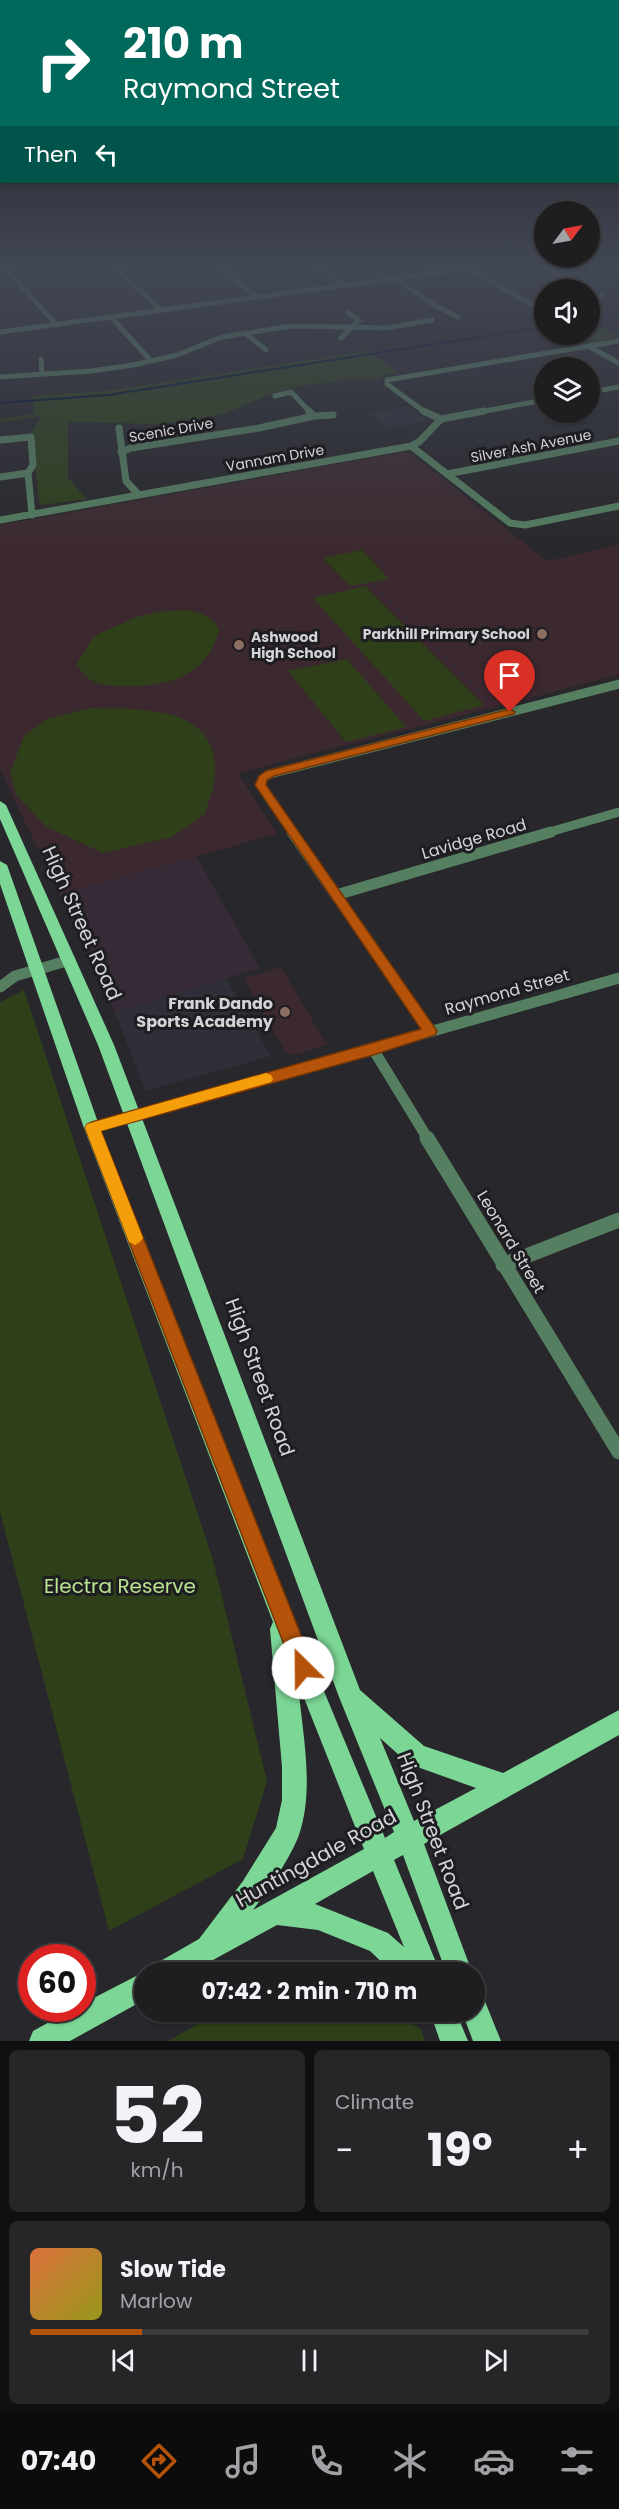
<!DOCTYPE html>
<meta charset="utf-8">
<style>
:root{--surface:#1e1d20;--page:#262629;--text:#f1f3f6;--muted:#a1a2a5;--line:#3c3b3e;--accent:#b45309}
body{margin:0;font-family:Poppins,sans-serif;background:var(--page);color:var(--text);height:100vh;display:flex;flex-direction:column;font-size:22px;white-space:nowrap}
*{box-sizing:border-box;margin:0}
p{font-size:20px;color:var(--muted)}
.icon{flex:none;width:33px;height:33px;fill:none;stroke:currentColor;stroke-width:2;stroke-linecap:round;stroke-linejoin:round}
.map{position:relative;height:2041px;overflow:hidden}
.panel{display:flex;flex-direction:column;gap:9px;padding:9px;background:#101012;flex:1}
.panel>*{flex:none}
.guide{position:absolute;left:0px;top:0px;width:620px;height:183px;box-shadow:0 2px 4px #0004,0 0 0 2px var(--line);background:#00695c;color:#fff;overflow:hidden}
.needle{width:39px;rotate:58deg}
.controls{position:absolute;left:534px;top:201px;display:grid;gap:12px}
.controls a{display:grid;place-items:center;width:66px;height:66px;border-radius:50%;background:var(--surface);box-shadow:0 2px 4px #0004,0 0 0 2px var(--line);font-size:30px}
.speed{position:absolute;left:18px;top:1944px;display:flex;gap:12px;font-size:30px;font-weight:700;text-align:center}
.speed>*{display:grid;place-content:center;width:78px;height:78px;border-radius:50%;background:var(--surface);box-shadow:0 2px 4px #0004,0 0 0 2px var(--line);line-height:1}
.speed .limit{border:9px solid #d22;background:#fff;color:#111}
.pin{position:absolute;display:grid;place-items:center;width:51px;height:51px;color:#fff;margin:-62px -26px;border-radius:50% 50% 50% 0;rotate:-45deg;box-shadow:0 0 6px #0007}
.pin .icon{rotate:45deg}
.me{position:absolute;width:66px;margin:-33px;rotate:337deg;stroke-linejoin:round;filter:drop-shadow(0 0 4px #0008)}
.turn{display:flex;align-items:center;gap:21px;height:126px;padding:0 24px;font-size:27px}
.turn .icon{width:78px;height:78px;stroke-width:2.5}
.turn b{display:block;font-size:42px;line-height:51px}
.then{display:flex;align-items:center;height:57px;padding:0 24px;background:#0003;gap:12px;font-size:22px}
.big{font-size:45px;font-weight:700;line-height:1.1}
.panel .tile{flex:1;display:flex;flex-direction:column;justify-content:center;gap:9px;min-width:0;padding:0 21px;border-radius:9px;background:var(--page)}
.panel .dial{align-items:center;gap:0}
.dial b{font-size:78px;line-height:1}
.song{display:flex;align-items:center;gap:18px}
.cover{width:72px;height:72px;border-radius:9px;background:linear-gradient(135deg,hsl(20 70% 55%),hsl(60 70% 35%))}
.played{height:6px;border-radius:3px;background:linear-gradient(90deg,var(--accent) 20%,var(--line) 20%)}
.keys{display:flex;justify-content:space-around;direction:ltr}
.heat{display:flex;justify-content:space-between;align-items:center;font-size:33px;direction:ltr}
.panel .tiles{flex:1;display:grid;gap:9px;grid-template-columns:1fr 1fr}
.tile:last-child{grid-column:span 2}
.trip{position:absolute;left:134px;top:1962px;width:351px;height:60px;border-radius:30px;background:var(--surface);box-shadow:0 2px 4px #0004,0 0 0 2px var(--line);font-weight:700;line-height:60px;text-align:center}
.tab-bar{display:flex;height:96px;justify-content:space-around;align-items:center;background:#0c0c0d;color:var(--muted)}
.tab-bar .icon{width:42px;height:42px}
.tab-bar .current{color:var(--accent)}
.tab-bar b{font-size:27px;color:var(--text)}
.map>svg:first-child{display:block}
</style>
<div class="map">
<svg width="619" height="2041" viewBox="0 0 619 2041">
<rect width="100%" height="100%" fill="#28272b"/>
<path fill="#302e38" d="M 408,406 L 427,421 L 387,428 L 368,413 Z
M 226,978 L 271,1056 L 145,1091 L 115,1012 Z"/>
<path fill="#372a37" d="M 196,856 L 260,968 L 115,1012 L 59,894 Z"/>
<path fill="#3c292f" d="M 404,452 L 410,453 L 547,561 L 619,545 L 619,675 L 238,773 L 277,834 L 59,894 L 0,769 L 0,525 Z
M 281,967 L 327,1045 L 295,1055 L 286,1053 L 244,979 Z"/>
<path fill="#2e3f19" d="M 590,325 L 619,334 L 619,338 L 583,343 L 557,335 L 590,334 Z
M 367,351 L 399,373 L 385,375 L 378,380 L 352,379 L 294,387 L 268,395 L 224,414 L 164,424 L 68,422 L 68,478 L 87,499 L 41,505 L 39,501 L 31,433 L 42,416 L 0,422 L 0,419 L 35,414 L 32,396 L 106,391 Z
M 362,550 L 389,579 L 350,586 L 323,558 Z
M 365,586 L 484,705 L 424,721 L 313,598 Z
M 187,610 C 201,613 211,616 219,629 C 209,672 176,685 135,686 C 121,686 106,687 93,681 C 87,678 81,670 76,665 L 94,636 L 134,618 L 157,612 Z
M 347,659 L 406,727 L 346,742 L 288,671 Z
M 90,708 C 138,709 219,704 215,774 C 215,787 208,802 205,814 L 172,837 L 103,853 L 45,826 L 16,794 L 10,773 L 24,736 L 47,719 Z
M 24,990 L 213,1560 L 267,1781 L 243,1859 L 109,1931 L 0,1512 L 0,1002 Z
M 219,2012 L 393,2012 L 421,2029 L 425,2041 L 168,2041 Z"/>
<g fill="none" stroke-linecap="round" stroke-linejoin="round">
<path stroke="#001233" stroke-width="2" d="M 590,320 L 619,316
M 0,403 L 108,395 L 544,327"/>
<path stroke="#557f60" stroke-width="5" d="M 6,269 L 57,325
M 116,269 L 161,310
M 220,269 L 257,297
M 321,269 L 345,285
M 468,269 L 544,311
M 549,269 L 555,273
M 395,279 L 436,306 L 458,317
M 590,298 L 602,296
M 111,317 L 151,361
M 0,332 L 465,269
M 245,333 L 266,350
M 341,338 L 359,320 L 348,313
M 588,346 L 619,363
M 41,359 L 42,374
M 0,377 L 91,371 L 133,365 L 177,355 L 222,337 L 292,326 L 386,328 L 432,320
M 590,392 L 619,387
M 275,396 L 291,392 L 311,413
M 426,413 L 387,384 L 387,380 L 619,341
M 475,413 L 544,400"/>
<path stroke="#557f60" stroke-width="7" d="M 309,411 L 314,416
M 423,411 L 441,419
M 119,428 L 126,481 L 139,495
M 0,440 L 31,437 L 33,465 L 28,473 L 32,515
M 411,446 L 510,523 L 525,525 L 619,506
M 121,452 L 131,448 L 259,428 L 314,416 L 333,415
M 447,474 L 619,441
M 0,477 L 28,473
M 0,520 L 411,446 L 419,442 L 441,419 L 484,411"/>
<path stroke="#557f60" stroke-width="9" d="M 293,833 L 260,785 L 262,779 L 270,774 L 619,684
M 546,833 L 619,812"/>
<path stroke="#557f60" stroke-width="11" d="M 292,832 L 430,1031
M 336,895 L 551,832
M 0,987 L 15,976 L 70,960
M 373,1049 L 428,1139
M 92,1128 L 619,978"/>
<path stroke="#557f60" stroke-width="15" d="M 427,1138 L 619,1452
M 503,1265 L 619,1220"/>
<path fill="#7cd797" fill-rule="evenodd" d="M 0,801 L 6,805 L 114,1045 L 360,1690 L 424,1746 L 503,1773 L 619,1710 L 619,1735 L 424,1844 L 472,1972 L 446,1972 L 403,1855 L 394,1860 L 440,1972 L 392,1972 L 370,1951 L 318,1930 L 277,1925 L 191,1972 L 153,1972 L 157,1963 L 199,1939 L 243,1881 L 276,1828 L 282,1800 L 282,1767 L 270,1629 L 273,1622 L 84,1128 L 0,884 L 0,861 L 7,865 L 100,1128 L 289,1607 L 385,1838 L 394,1832 L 339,1697 L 98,1045 L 0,819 ZM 298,1683 L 364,1849 L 253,1910 C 268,1890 290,1859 299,1835 C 315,1788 302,1732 298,1683 ZM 380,1738 L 409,1764 L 476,1788 L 414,1821 ZM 373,1871 L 404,1947 L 388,1933 L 315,1904 Z
M 144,1972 L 146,1972 L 144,1972 L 144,2000 L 70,2041 L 29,2041 L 33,2031 L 75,2008 L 82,2008 L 82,2004 Z
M 474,1996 L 484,1999 L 501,2041 L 473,2041 L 462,2012 L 474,2012 Z
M 430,2012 L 456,2012 L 468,2041 L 440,2041 Z"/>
</g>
<linearGradient id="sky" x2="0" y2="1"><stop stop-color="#161518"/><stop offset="0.48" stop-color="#424755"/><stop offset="1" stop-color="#424755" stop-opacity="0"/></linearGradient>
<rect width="619" height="555" fill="url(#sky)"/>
<path fill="#b45309" stroke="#753606" stroke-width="1.5" d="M 510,709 L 515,712 L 514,714 L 274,776 L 267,780 L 266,785 L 435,1028 L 437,1031 L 435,1035 L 373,1055 L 101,1131 L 314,1668 L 310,1675 L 303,1678 L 296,1675 L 293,1668 L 85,1128 L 87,1124 L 92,1122 L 421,1029 L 255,785 L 259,776 L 266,771 Z"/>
<path fill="#f59e0b" d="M 266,1073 L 271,1075 L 273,1079 L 271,1082 L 101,1131 L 143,1238 L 140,1242 L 135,1245 L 129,1242 L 85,1128 L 87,1124 Z"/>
<g fill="#8d6e63" stroke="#1e1e22" stroke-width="2">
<circle cx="542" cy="634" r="6"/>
<circle cx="239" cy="645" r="6"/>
<circle cx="285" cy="1012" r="6"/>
</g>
<g text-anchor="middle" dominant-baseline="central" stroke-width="6" stroke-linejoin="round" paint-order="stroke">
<g font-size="14" fill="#d4d3d6" stroke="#1e1e22">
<text transform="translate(171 430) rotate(-10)">Scenic Drive</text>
<text transform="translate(531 446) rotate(-11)">Silver Ash Avenue</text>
<text transform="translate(275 458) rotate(-10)">Vannam Drive</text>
</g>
<g font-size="14" font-weight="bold" fill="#d4d3d6" stroke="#1e1e22" text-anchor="end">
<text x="530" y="634">Parkhill Primary School</text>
<text x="251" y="637" text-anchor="start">Ashwood<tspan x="251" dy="16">High School</tspan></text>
</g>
<g font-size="16" fill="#d4d3d6" stroke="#1e1e22">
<text transform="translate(474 839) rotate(-16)">Lavidge Road</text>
<text transform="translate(507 992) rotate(-16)">Raymond Street</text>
<text transform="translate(511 1242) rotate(59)">Leonard Street</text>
</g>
<g font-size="16" font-weight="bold" fill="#d4d3d6" stroke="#1e1e22" text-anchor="end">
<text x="273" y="1003">Frank Dando<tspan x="273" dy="18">Sports Academy</tspan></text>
</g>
<g font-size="20" fill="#d4d3d6" stroke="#1e1e22">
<text transform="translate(82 923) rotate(66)">High Street Road</text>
<text transform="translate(260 1377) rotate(70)">High Street Road</text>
<text transform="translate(433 1831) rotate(69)">High Street Road</text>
<text transform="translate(316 1858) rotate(-29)">Huntingdale Road</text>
</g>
<g font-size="20" fill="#bae38e" stroke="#1e1e22">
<text x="120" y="1586">Electra Reserve</text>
</g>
</g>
</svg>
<div class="controls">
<a><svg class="needle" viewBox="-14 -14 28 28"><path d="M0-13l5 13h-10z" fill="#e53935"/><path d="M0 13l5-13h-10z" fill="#a1a2a5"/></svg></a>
<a><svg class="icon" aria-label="sound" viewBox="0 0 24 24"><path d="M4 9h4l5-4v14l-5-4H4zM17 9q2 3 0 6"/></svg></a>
<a><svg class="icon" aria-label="layers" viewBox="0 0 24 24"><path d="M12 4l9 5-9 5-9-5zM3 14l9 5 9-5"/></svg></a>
</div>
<div class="speed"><div class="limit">60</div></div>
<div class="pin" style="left:510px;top:712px;background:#d93025"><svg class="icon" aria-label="arrive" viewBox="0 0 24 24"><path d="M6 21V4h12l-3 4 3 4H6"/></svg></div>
<svg class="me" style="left:303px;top:1668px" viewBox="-20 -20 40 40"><circle r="19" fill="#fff"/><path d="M0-13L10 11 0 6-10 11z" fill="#b45309"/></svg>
<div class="trip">07:42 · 2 min · 710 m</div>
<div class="guide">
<div class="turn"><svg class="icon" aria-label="right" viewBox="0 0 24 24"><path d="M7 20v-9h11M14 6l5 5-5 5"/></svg><div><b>210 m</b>Raymond Street</div></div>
<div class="then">Then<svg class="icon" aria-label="left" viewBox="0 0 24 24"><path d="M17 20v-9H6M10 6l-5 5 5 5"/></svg></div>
</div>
</div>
<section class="panel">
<div class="tiles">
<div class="tile dial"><b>52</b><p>km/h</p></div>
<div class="tile"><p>Climate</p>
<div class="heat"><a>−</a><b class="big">19°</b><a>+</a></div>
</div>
<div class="tile">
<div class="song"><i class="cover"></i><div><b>Slow Tide</b><p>Marlow</p></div></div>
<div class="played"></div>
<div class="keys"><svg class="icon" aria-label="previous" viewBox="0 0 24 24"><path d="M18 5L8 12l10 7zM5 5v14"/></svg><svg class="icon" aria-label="pause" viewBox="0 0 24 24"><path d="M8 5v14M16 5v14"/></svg><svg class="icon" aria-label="next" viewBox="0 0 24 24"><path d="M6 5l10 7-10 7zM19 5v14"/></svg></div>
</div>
</div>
</section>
<nav class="tab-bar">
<b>07:40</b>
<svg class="icon current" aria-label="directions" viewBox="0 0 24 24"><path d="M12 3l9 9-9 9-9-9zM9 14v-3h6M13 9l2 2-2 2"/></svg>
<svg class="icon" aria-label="music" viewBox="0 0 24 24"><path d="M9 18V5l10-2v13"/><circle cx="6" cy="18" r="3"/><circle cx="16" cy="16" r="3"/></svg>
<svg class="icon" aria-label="phone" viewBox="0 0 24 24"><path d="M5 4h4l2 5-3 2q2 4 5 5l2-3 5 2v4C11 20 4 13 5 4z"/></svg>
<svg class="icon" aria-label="climate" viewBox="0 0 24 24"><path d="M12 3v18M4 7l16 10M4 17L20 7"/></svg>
<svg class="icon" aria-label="car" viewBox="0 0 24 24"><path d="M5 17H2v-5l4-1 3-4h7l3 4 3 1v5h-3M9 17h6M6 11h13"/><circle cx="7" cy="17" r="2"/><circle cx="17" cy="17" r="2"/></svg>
<svg class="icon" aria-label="filters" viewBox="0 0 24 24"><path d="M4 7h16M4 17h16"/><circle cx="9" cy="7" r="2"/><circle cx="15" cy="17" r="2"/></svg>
</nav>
